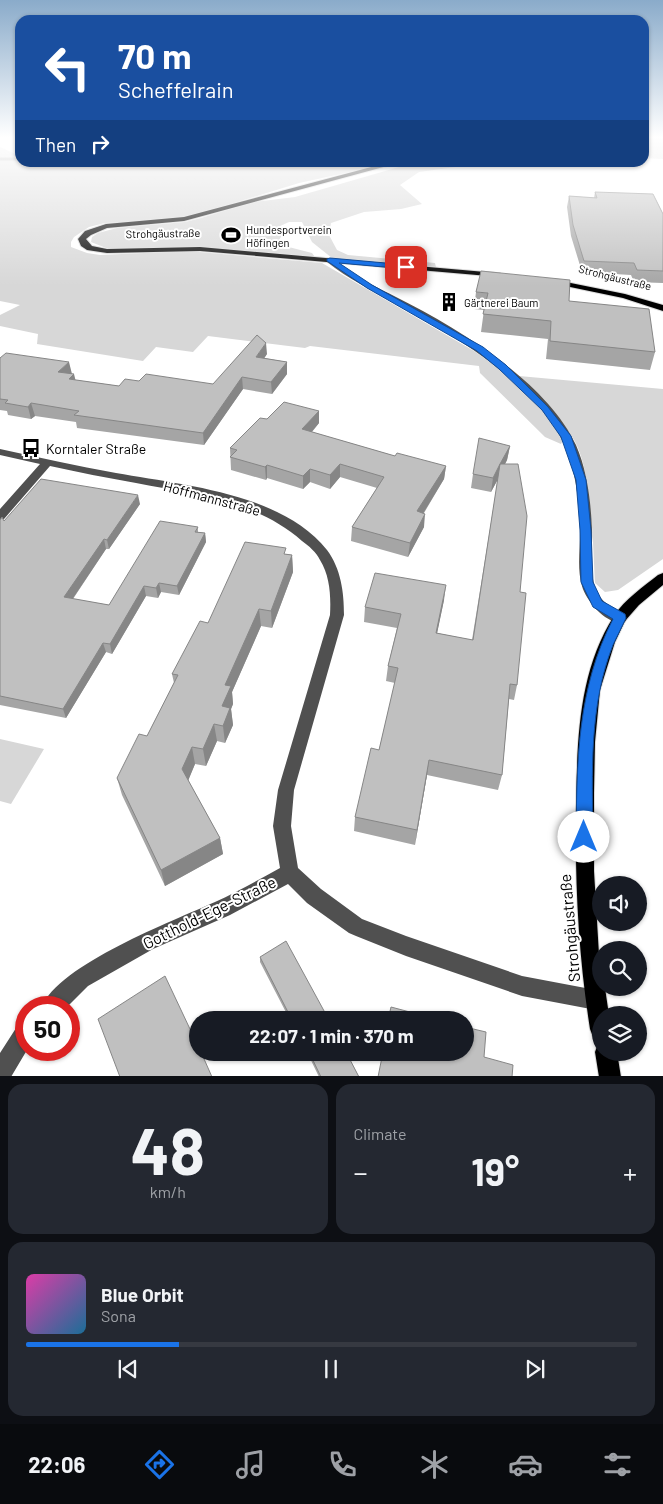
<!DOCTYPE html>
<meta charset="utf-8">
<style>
:root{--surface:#171b24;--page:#242831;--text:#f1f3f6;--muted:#9ea1a6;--line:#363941;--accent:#1a73e8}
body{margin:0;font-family:Barlow,sans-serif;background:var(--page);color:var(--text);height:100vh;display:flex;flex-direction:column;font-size:19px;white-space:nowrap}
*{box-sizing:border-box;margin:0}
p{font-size:16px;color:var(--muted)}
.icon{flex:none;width:28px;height:28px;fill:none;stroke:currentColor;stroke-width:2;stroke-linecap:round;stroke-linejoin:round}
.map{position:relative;height:1076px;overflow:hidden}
.sheet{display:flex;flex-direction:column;gap:8px;padding:8px;background:#0d0f14;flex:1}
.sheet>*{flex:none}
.hud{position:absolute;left:15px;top:15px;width:634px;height:152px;border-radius:15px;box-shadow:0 1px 4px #0004;background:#1a4fa0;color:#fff;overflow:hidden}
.controls{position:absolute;left:592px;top:876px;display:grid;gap:10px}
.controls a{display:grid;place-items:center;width:55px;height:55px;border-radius:50%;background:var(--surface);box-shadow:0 1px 4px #0004;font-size:25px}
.speed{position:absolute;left:15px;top:996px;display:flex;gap:10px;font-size:25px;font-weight:700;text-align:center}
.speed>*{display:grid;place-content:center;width:65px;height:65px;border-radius:50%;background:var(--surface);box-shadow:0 1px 4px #0004;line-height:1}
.speed .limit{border:8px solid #d22;background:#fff;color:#111}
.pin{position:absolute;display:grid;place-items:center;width:42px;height:42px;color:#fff;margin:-21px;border-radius:10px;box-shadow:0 2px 8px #0006}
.me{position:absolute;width:55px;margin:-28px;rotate:0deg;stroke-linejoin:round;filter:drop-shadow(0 0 4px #0008)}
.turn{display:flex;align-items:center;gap:18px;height:105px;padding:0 20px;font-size:22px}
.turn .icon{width:65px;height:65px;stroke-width:2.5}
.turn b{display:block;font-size:35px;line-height:42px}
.then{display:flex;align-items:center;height:48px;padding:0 20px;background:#0003;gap:10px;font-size:19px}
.big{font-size:38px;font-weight:700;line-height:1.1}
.sheet .widget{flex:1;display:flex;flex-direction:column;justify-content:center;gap:8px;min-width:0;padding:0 18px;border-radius:15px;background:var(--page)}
.sheet .dial{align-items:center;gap:0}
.dial b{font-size:65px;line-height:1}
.song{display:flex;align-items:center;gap:15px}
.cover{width:60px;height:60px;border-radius:8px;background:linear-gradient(135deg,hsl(320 70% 55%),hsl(200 70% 35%))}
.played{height:5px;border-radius:2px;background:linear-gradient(90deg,var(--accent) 25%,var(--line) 25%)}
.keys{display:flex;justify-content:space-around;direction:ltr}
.heat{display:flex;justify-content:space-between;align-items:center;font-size:28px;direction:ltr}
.sheet .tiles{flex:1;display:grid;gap:8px;grid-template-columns:1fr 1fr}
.widget:last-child{grid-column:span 2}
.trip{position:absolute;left:189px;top:1011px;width:285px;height:50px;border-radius:25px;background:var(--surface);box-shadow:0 1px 4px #0004;font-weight:700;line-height:50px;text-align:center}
.tabs{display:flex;height:80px;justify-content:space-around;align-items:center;background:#090b0e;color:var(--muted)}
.tabs .icon{width:35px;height:35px}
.tabs .selected{color:var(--accent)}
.tabs b{font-size:22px;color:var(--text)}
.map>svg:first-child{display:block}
</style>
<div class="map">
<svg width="663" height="1077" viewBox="0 0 663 1077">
<rect width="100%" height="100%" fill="#fff"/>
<path fill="#d7d7d7" d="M 644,136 L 663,136 L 663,159 L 644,158 Z
M 0,147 L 20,156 L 20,162 L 392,163 L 299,183 L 192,216 L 158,221 L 105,223 L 89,227 L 74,237 L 71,242 L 71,247 L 87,253 L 100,255 L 188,251 L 322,263 L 474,351 L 497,367 L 540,407 L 563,440 L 561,444 L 545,437 L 480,373 L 479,366 L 310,346 L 305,348 L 208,336 L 193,352 L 156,347 L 143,361 L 37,344 L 38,334 L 0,326 L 0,315 L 20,305 L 0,301 Z
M 413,163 L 484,163 L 419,172 L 400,185 L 422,204 L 401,209 L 364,212 L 331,223 L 329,235 L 337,250 L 348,255 L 435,263 L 436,267 L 332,258 L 312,242 L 302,222 L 289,222 L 280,226 L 283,233 L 277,244 L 312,253 L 315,257 L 192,247 L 116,249 L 106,248 L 91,242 L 92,237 L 98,233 L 117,228 L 185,222 L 201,218 L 253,202 L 295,197 Z
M 519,376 L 663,389 L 663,559 L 618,590 L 605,592 L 595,583 C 593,547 592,470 574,440 C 560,415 536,398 519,376 Z
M 0,739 L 44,749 L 11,804 L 0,801 Z"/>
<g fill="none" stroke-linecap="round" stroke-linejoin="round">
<path stroke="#9e9e9e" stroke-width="3" d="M 0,159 L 20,159"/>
<g stroke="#dbdbdb" stroke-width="2">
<path id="major" d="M 390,162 L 402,162 L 184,221 L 107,228 L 91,235 L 86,239 L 92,246 L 107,249 L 200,247 L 497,273 L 500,273 L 500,277 L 200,251 L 107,253 L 87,250 L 81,246 L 78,239 L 85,231 L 106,224 L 184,217 Z
M 551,279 L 625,294 L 663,305 L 663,311 L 623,298 L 551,283 Z
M 663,573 L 663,585 L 639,605 L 625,621 L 615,642 L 600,690 L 595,742 L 594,793 L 594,871 L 601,988 L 605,988 L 609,1015 L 601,1015 L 601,1040 L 593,1037 L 590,1029 C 579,959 575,889 576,818 C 577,750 576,675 614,616 C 625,599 643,587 658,575 Z
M 601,1043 L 601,1052 L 617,1052 L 621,1077 L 599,1077 L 595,1052 L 598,1044 Z"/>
</g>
<path fill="#505050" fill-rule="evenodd" d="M 327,258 C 334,258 338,263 343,267 C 360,279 378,288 396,297 C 456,327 546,381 576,445 C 587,470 591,502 592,530 C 593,551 588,575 598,594 C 604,604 615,609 625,614 L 627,618 L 625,622 C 608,627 586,601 582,586 C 577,569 580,551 580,533 C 580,505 576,471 564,444 C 537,384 451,333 395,303 C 372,290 348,279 327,262 Z
M 0,449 C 38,457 77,466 116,473 C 182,485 282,493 327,550 C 341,569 344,592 344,615 L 294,790 L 291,826 L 298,868 L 321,889 L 362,919 L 406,936 L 522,976 L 596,990 L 603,993 L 606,1000 L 603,1007 L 596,1010 L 522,996 L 406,956 L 356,936 L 349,933 L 307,903 L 288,884 L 230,915 L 153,949 L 88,986 L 66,1008 L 41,1008 C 59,964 173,921 215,902 C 237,892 258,880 280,868 L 273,826 L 278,790 L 330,615 C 331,596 330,576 320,560 C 316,552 309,546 302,541 C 257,501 193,494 136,483 C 107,478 78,472 50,466 L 4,519 L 0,520 L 0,509 L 40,464 L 0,455 Z
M 26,1022 L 27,1050 L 11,1077 L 0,1077 L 0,1053 L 18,1025 Z"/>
<use href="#major" fill="#000" fill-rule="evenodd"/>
</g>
<path fill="#a5a5a5" d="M 595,192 L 663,214 L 663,283 L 634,282 L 631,275 L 582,272 L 571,236 L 567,207 L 569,196 L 594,198 Z
M 476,292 L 569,301 L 655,352 L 650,370 L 546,359 L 548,339 L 481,332 L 484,310 L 474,309 Z
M 267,354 L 264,358 L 287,362 L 287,374 L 272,394 L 243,389 L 204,445 L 77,428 L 76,422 L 35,416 L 31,419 L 8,415 L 7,411 L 0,410 L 0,358 L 72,374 L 71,374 L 75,380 L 119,386 L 139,381 L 213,384 Z
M 319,411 L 319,423 L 312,432 L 395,456 L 446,466 L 444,479 L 424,513 L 424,527 L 408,557 L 351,541 L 352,527 L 377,488 L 340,477 L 330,489 L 310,482 L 303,489 L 267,478 L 266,480 L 231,470 L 230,448 L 267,419 Z
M 510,446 L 507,460 L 505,464 L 520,592 L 517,685 L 514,700 L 509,699 L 502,775 L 498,790 L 427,775 L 415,845 L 354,831 L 355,817 L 379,750 L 395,683 L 386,681 L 388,666 L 397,628 L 364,622 L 365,607 L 444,600 L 437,633 L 472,640 L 498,479 L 491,492 L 471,488 L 473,474 Z
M 140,504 L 109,549 L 106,549 L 73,599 L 109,605 L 198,527 L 198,532 L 205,533 L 206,542 L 179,595 L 161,592 L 158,598 L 146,596 L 112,654 L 106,652 L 66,718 L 0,705 L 0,520 L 4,521 Z
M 286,554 L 292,555 L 293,572 L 272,628 L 261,626 L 232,692 L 233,704 L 231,709 L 233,725 L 225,743 L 217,741 L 206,766 L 195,764 L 188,780 L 220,838 L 223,854 L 165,886 L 122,795 L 117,778 L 147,736 L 174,683 L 172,674 L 208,623 Z
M 260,957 L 329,1020 L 290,1020 L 260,962 Z
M 307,1052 L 346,1052 L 359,1077 L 319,1077 Z"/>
<path fill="#868686" d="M 266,343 L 267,354 L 257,369 L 256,357 Z
M 69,362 L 72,374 L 61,384 L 58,372 Z
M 287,362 L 287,374 L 272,394 L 271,382 Z
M 74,374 L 77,386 L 69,379 Z
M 242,377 L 243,389 L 204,445 L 203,433 Z
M 31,403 L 35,416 L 31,419 L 28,407 Z
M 319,411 L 319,423 L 303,442 L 302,429 Z
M 510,446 L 507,460 L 498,478 L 500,464 Z
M 340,464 L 340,477 L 330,489 L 330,475 Z
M 500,464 L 498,479 L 491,492 L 493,478 Z
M 267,465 L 267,478 L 266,480 L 265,467 Z
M 446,466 L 444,479 L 416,525 L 417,511 Z
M 310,469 L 310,482 L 303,489 L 303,476 Z
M 138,495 L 140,504 L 109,549 L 107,540 Z
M 425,514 L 424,527 L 408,557 L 410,543 Z
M 205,533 L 206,542 L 179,595 L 177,586 Z
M 104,539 L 106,549 L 67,607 L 64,597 Z
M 292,555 L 293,572 L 272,628 L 271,611 Z
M 159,583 L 161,592 L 158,598 L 156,588 Z
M 446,585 L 444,600 L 434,648 L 436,633 Z
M 144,586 L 146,596 L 112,654 L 110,644 Z
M 259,609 L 261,626 L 232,692 L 233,704 L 231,709 L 233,725 L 225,743 L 223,726 L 222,706 L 225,685 Z
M 103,643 L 106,652 L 66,718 L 63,709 Z
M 214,724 L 217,741 L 206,766 L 203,749 Z
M 192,747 L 195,764 L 186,786 L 182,769 Z
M 429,760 L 427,775 L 415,845 L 417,830 Z
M 220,838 L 223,854 L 165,886 L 161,870 Z"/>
<path fill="#c0c0c0" stroke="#868686" d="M 595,192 L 653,194 L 663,214 L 663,271 L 637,270 L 634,263 L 584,261 L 573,225 L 569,196 L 597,198 Z
M 481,271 L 570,280 L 569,301 L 649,309 L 655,352 L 550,341 L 551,321 L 483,314 L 488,293 L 476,292 Z
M 257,335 L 266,343 L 256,357 L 287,362 L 271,382 L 242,377 L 203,433 L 74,415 L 79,411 L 31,403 L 28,407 L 5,403 L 8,400 L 0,399 L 0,358 L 6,353 L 69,362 L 58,372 L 74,374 L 69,379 L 119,386 L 125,379 L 139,381 L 146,374 L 213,384 Z
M 284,402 L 319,411 L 302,429 L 395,456 L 397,453 L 446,466 L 417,511 L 425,514 L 410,543 L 352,527 L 384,477 L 340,464 L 330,475 L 310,469 L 303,476 L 267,465 L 265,467 L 230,457 L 237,450 L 230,448 L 260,418 L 267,419 Z
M 479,438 L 510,446 L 500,464 L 518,464 L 527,516 L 520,592 L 526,593 L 517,685 L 510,684 L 502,775 L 429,760 L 417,830 L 355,817 L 371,748 L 379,750 L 398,668 L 388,666 L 401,614 L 365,607 L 375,573 L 446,585 L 436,633 L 473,640 L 500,464 L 493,478 L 473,474 Z
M 41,479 L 138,495 L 107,540 L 104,539 L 64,597 L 109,605 L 160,521 L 198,527 L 195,532 L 205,533 L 177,586 L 159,583 L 156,588 L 144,586 L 110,644 L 103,643 L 63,709 L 0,696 L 0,520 L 2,517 L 4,521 Z
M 245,542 L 286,548 L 284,554 L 292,555 L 271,611 L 259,609 L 225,685 L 231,686 L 222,706 L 230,708 L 223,726 L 214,724 L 203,749 L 192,747 L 182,769 L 220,838 L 161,870 L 117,778 L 139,734 L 147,736 L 178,675 L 172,674 L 200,621 L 208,623 Z
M 286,941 L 329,1020 L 292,1020 L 260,957 Z
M 165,976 L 198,1046 L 198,1052 L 201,1052 L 212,1077 L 120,1077 L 98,1019 Z
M 391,1007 L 440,1020 L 388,1020 Z
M 465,1027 L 486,1032 L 484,1057 L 513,1065 L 512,1077 L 378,1077 L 383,1052 L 465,1052 Z
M 309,1052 L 346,1052 L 359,1077 L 321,1077 Z"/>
<linearGradient id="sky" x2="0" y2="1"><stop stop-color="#8aabca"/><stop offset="0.48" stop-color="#fff"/><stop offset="1" stop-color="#fff" stop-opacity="0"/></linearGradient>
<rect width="663" height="286" fill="url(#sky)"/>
<path fill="#1a73e8" stroke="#114b97" d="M 330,258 L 408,265 L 409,267 L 406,269 L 339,263 L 372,285 L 483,347 L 506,365 L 548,407 L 571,436 L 586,480 L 591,530 L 593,582 L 602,601 L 625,614 L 626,618 C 622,627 617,636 613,645 C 589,705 592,774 593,837 L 590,843 L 584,845 L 579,843 L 576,837 C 577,761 577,689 613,619 L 593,607 L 581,582 L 580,530 L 576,480 L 561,437 L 542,410 L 499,369 L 477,351 L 367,288 L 327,261 L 327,259 Z"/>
<defs>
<g id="stadium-bare" transform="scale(1.5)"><path d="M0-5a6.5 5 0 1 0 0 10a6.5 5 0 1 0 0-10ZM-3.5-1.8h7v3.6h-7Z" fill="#000" stroke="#fff" stroke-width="2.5" paint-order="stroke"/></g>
<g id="building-bare" transform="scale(1.5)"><path d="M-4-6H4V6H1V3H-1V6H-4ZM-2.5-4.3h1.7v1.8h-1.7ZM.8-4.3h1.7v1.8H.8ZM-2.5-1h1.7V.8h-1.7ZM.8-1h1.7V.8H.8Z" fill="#000" stroke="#fff" stroke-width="2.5" paint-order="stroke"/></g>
<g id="bus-bare" transform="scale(1.5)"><path d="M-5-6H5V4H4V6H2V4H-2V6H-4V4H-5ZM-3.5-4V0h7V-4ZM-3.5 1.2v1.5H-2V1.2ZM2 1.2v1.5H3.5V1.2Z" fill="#000" stroke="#fff" stroke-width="2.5" paint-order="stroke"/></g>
</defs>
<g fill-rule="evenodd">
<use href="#stadium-bare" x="231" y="235"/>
<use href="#building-bare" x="449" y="302"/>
<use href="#bus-bare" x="31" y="448"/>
</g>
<g text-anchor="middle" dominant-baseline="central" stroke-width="4" stroke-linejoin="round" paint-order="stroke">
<g font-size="11" fill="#000" stroke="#fff" text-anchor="start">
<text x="246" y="229">Hundesportverein<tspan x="246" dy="13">Höfingen</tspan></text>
<text x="464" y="302">Gärtnerei Baum</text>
</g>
<g font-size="11" fill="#000" stroke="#fff">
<text transform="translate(163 233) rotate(-1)">Strohgäustraße</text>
<text transform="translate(615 277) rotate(14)">Strohgäustraße</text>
</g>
<g font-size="14" fill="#000" stroke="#fff" text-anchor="start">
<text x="46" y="448">Korntaler Straße</text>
</g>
<g font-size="14" fill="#000" stroke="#fff">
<text transform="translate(212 498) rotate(15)">Hoffmannstraße</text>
</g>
<g font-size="16" fill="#000" stroke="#fff">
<text transform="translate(209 912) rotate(-26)">Gotthold-Ege-Straße</text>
<text transform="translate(569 928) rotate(-95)">Strohgäustraße</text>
</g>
</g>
</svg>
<div class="controls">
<a><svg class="icon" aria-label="sound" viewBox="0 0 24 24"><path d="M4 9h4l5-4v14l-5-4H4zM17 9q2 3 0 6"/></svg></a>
<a><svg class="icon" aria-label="search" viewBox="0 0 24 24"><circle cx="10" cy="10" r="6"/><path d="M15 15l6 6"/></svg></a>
<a><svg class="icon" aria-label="layers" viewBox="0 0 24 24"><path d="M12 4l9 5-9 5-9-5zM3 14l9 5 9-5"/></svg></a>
</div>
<div class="speed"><div class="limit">50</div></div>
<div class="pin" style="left:406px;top:267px;background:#d93025"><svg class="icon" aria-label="arrive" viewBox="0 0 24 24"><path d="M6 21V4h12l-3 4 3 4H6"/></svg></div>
<svg class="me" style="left:584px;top:837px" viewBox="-20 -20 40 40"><circle r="19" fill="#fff"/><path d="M0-13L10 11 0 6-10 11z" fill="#1a73e8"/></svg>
<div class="trip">22:07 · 1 min · 370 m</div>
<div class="hud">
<div class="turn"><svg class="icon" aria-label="left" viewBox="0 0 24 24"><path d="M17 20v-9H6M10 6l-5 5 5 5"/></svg><div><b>70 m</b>Scheffelrain</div></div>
<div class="then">Then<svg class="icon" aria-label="right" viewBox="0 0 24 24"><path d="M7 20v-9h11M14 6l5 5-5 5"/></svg></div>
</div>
</div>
<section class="sheet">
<div class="tiles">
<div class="widget dial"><b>48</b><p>km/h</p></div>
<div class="widget"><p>Climate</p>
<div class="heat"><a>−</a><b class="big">19°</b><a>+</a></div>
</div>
<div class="widget">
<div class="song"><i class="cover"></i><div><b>Blue Orbit</b><p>Sona</p></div></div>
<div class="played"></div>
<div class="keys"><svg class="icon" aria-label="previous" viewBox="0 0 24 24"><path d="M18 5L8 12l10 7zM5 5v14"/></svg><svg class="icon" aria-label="pause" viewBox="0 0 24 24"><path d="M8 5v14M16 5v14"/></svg><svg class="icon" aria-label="next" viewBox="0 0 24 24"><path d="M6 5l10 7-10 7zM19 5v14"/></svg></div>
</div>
</div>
</section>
<nav class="tabs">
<b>22:06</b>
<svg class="icon selected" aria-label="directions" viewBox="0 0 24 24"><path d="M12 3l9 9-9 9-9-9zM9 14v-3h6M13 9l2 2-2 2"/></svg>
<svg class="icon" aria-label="music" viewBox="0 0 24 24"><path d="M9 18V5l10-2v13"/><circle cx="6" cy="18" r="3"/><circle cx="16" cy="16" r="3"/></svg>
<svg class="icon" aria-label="phone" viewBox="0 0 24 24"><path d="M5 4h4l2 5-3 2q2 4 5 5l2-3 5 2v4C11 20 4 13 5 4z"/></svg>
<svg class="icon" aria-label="climate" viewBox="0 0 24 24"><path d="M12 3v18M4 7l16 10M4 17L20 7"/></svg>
<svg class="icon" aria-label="car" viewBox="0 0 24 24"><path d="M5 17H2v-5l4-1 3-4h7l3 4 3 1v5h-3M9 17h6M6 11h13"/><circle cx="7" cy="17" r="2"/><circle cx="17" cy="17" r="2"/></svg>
<svg class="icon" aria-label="filters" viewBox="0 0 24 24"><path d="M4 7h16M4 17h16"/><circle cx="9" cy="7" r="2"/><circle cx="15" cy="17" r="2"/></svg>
</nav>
